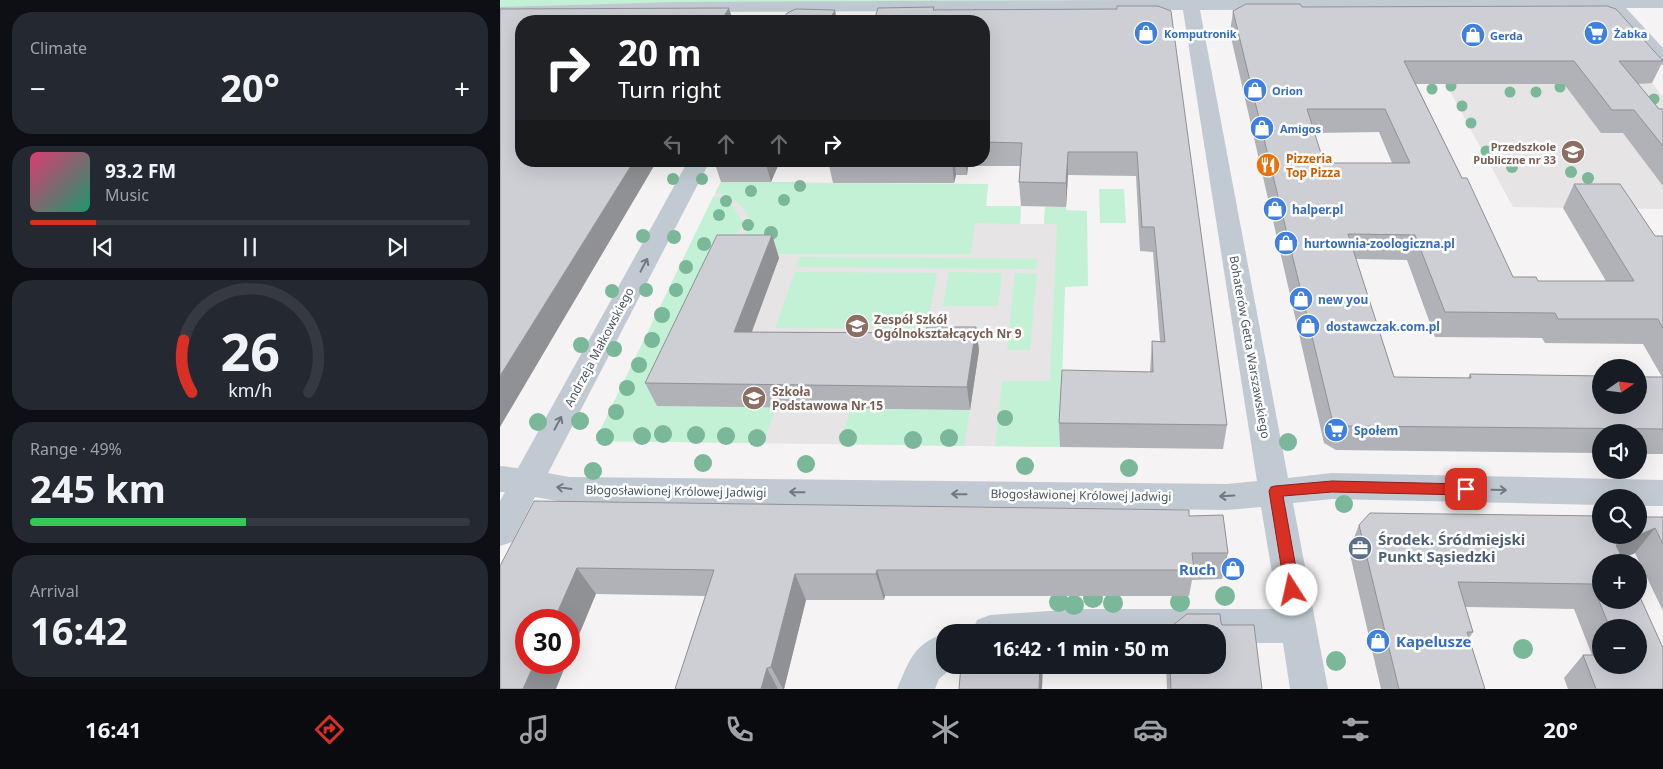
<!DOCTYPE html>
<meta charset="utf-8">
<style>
:root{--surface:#171b24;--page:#242831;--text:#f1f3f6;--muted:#9ea1a6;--line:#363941;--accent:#d93025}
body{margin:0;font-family:"Noto Sans",sans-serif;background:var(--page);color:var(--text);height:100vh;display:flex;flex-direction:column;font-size:19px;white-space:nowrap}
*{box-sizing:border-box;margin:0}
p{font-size:16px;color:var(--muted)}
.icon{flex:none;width:28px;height:28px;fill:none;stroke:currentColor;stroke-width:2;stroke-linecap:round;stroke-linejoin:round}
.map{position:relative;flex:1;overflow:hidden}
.drawer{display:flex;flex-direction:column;gap:12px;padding:12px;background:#0d0f14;width:500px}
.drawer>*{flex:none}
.top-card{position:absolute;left:15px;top:15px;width:475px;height:152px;border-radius:20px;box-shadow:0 5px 20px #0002;background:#202124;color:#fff;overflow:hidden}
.needle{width:32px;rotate:76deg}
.tools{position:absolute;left:1092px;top:359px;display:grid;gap:10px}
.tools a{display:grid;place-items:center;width:55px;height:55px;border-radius:50%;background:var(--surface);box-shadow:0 5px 20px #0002;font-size:25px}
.speed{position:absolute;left:15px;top:609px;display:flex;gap:10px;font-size:25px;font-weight:700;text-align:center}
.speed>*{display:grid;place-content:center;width:65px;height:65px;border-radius:50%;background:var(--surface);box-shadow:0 5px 20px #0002;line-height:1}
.speed .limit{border:8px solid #d22;background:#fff;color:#111}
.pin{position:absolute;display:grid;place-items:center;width:42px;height:42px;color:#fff;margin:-21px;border-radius:10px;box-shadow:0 2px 8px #0006}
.me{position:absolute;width:55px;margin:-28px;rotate:350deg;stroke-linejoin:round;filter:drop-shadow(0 0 4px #0008)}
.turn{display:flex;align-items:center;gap:18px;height:105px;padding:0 20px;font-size:22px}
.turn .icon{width:65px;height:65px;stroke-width:2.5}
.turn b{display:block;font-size:35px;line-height:42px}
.lanes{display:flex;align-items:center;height:48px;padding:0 20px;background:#0003;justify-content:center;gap:25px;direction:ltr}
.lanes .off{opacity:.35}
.big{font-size:38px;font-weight:700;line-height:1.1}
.drawer .tile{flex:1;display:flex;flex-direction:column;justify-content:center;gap:8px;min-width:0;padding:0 18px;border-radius:20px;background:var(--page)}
.drawer .dial{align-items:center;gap:0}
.dial svg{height:130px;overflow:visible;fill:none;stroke:var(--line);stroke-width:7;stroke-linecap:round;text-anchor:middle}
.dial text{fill:var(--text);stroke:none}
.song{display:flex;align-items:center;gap:15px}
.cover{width:60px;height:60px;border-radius:8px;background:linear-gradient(135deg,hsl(340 70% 55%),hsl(160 70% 35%))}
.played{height:5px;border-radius:2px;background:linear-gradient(90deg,var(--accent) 15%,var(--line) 15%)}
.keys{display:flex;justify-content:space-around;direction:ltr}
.heat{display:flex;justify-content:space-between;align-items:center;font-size:28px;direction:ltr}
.charge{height:8px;border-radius:4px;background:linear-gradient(90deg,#34c759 49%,var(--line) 0)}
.trip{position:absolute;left:436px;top:624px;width:290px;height:50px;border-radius:20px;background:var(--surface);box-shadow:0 5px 20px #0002;font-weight:700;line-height:50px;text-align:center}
.dock{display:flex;height:80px;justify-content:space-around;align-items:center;background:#090b0e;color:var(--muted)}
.dock .icon{width:35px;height:35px}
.dock .selected{color:var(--accent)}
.dock b{font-size:22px;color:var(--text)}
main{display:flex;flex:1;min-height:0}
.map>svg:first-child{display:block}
</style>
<main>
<section class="drawer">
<div class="tile"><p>Climate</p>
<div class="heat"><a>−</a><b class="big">20°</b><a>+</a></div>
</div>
<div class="tile">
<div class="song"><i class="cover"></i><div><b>93.2 FM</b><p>Music</p></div></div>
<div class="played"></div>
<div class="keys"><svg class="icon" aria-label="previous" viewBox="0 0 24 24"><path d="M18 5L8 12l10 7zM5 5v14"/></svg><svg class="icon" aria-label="pause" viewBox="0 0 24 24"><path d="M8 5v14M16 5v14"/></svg><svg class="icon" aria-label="next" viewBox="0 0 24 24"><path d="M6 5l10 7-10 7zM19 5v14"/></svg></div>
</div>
<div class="tile dial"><svg viewBox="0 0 100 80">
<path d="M14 69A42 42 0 1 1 86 69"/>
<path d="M14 69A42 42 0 0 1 9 37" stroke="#d93025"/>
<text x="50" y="56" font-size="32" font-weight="700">26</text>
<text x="50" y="72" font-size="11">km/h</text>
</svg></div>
<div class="tile"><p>Range · 49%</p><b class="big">245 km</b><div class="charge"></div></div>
<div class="tile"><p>Arrival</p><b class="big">16:42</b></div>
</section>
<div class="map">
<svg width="1163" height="689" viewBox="0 0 1163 689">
<rect width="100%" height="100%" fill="#f5f3f3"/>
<path fill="#e6e4e5" d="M 1152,83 L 1163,97 L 1163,209 L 1013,207 L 946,84 Z
M 221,182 L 488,184 L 486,206 L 521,206 L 520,224 L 544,224 L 545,207 L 566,207 L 560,447 L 95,441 Z"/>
<path fill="#c3f1d5" d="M 0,0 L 650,0 L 100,4 L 0,8 Z
M 221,182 L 296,182 L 296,184 L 488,184 L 486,206 L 521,206 L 520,224 L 475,223 L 471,254 L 268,254 L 157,406 L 276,407 L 263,443 L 95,441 L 213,197 C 228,197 238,212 243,224 L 234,237 L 242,237 C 245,233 251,228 250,223 C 249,208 229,193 215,193 Z
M 599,189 L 624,189 L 626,223 L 600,223 Z
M 545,207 L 566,207 L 566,210 L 587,211 L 588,286 L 565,287 L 560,447 L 495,446 L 502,381 L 550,381 L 557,224 L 544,224 Z
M 300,257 L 537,259 L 536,269 L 296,267 Z
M 295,272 L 437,273 L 427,329 L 275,328 Z
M 449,272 L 502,273 L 498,306 L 443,306 Z
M 515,273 L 537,274 L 530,350 L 507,350 Z
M 351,408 L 470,410 L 464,446 L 340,444 Z"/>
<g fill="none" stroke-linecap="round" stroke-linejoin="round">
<path fill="#c1cad2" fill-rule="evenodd" d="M 622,0 L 1163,0 L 1163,8 L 1126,8 L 1163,48 L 1163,65 L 1156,63 L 1107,8 L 700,10 L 788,478 L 832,473 L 1163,480 L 1163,506 L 1139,506 L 1139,498 L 1101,498 L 1101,505 L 832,499 L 793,503 L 828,689 L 790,689 L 783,643 L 718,643 L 718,632 L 472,632 L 477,620 L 490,615 L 579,609 L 778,609 L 761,507 L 727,510 L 69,503 L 35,497 L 12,542 L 0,546 L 0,501 L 5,492 L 0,492 L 0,466 L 18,468 L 188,161 L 210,161 L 48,473 L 69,477 L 727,484 L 757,481 L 683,10 L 176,12 L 0,17 L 0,7 L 176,2 Z
M 445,633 L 445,665 L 455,665 L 439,679 L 435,689 L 397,689 C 410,659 413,645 445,633 Z"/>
</g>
<g fill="#7bb799">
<circle cx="951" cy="86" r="5.5"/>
<circle cx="1060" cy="87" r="5.5"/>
<circle cx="932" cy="89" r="5.5"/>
<circle cx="1010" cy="92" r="5.5"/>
<circle cx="1036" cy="92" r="5.5"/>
<circle cx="1154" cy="99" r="5.5"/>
<circle cx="962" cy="106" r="5.5"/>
<circle cx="971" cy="123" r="5.5"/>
<circle cx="986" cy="151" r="5.5"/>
<circle cx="1012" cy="167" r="6"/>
<circle cx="1071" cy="172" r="6"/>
<circle cx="1088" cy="178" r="6"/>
<circle cx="173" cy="179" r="6"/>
<circle cx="202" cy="179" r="6"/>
<circle cx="300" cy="186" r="6"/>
<circle cx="251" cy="191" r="6"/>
<circle cx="284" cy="200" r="6"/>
<circle cx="226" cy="201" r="6"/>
<circle cx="219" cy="215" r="6"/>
<circle cx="248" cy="225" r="6"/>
<circle cx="271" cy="233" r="7"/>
<circle cx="143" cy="236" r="7"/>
<circle cx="174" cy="237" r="7"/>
<circle cx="204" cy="244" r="7"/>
<circle cx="186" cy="267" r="7"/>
<circle cx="146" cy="290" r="7"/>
<circle cx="176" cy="290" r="7"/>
<circle cx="112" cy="291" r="7"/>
<circle cx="162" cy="315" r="8"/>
<circle cx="152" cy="340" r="8"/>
<circle cx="81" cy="345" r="8"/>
<circle cx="114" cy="349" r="8"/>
<circle cx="139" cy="365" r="8"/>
<circle cx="127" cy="388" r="8"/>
<circle cx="116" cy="412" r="8"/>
<circle cx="505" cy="418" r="8"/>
<circle cx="80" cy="421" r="9"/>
<circle cx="38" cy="422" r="9"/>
<circle cx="163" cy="434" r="9"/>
<circle cx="196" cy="435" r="9"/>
<circle cx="142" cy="436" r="9"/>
<circle cx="226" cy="436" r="9"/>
<circle cx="105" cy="437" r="9"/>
<circle cx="257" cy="438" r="9"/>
<circle cx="348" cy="438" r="9"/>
<circle cx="449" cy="438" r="9"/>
<circle cx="413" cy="440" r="9"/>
<circle cx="788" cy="442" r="9"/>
<circle cx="203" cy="463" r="9"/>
<circle cx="306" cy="464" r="9"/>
<circle cx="525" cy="466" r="9"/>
<circle cx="629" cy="468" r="9"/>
<circle cx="93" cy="471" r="9"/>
<circle cx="844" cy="504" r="9"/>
<circle cx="725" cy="596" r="10"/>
<circle cx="593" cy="598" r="10"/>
<circle cx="559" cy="602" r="10"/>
<circle cx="680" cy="602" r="10"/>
<circle cx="613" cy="603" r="10"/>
<circle cx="574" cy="605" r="10"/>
<circle cx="1023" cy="649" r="10"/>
<circle cx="836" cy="661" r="10"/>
</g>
<path fill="#b0b2b7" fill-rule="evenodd" d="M 434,7 L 434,10 L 617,9 L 727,425 L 723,449 L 560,447 L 559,423 L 650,372 L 652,341 L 660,341 L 653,252 L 640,251 L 636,176 L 568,175 L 566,207 L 521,206 L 519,182 L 520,166 L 468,166 L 467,175 L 456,175 L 454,183 L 333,183 L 328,161 L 484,161 L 484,21 L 374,21 Z
M 802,7 L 1163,61 L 1152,83 L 1138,84 L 1159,109 L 1163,109 L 1163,186 L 1123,133 L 1101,133 L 1064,84 L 916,84 L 962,178 L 1013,277 L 1038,281 L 1106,281 L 1063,208 L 1074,184 L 1155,236 L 1163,236 L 1163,454 L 1139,454 L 1139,432 L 1101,432 L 1101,453 L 836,450 L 824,443 L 730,33 L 733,11 ZM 879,132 L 892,163 L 824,163 L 814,133 ZM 856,259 L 907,260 L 935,337 L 1042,338 L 1045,343 L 1143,344 L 1162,377 L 970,374 L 968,378 L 894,377 Z
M 214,161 L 280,161 L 271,182 L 221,182 Z
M 272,235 L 279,258 L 252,332 L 425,333 L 476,327 L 479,350 L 470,410 L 157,406 L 145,383 Z
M 689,516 L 728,553 L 722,579 L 692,580 L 689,596 L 385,596 L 384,600 L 306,600 L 284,689 L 175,689 L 205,596 L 96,594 L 0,566 Z
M 1163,517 L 1163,611 L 1135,553 L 1122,559 L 1163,689 L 1068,689 L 1064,678 L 1083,655 L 1092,655 L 1074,609 L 965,607 L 973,632 L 969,638 L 985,689 L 881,689 L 849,550 L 859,525 ZM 1101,628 L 1139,628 L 1139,665 L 1101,665 Z
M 721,623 L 762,689 L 667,689 L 666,665 L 718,665 L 718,632 L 668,632 L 668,629 Z"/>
<path fill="#909195" d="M 229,8 L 233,21 L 221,21 Z
M 335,10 L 337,21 L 329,21 Z
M 568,152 L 568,175 L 566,207 L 566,183 Z
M 134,161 L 157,161 L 0,427 L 0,376 Z
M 265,161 L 280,161 L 271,182 Z
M 452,161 L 455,161 L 456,175 L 454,183 Z
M 465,161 L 468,161 L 468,166 L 467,175 Z
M 272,235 L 279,258 L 243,355 L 234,332 Z
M 476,327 L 479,350 L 470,410 L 467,387 Z
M 1155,528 L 1135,553 L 1114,562 L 1116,545 Z
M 77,568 L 96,594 L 69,659 L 69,620 L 54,620 Z
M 377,570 L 385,596 L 384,600 L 376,574 Z
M 295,574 L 306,600 L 284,689 L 283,689 L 271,667 Z
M 35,662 L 67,662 L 56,689 L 23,689 Z
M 540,665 L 543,665 L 542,689 L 539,689 Z
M 267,668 L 278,689 L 261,689 Z"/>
<path fill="#cdcfd5" stroke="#909195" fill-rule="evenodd" d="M 746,4 L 800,4 L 802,7 L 1107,6 L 1116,9 L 1163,61 L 1119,61 L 1159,109 L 1163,109 L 1163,146 L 1134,110 L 1112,110 L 1074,61 L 904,61 L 962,178 L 967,178 L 1013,277 L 1036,277 L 1038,281 L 1134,281 L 1074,184 L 1120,184 L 1155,236 L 1163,236 L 1163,328 L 1158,319 L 1058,319 L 1055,313 L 945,312 L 915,235 L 848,234 L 894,377 L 971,378 L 970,374 L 1101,376 L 1101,405 L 1139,405 L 1139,377 L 1163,377 L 1163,429 L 844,426 L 832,419 L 733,11 ZM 807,109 L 885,109 L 910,163 L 824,163 Z
M 617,6 L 658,6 L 671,11 L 727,425 L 559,423 L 562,370 L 653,372 L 652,341 L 665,342 L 654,227 L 642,227 L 637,152 L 568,152 L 566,183 L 519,182 L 522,143 L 484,142 L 484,21 L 374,21 L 378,8 L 434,7 L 433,10 L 617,9 Z
M 229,8 L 221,21 L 21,21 L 21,161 L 134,161 L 0,376 L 0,9 Z
M 296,9 L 335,10 L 329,21 L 282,21 L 287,13 Z
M 217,235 L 272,235 L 234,332 L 425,333 L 427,327 L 476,327 L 467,387 L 145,383 Z
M 34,501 L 689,510 L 689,516 L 723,515 L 728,553 L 692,553 L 694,570 L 377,570 L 376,574 L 295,574 L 271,667 L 267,668 L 261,689 L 175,689 L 214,570 L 77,568 L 54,620 L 26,620 L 26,662 L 35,662 L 23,689 L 0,689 L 0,566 Z
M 870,513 L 1101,516 L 1101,535 L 1139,535 L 1139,517 L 1163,517 L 1163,544 L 1155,528 L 1116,545 L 1124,562 L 1101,562 L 1101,600 L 1139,600 L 1139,595 L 1163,648 L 1163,689 L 1096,689 L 1083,655 L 1101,655 L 1101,665 L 1139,665 L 1139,628 L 1110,628 L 1092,584 L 958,582 L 973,632 L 967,632 L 985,689 L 899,689 L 859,525 Z
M 687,614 L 720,614 L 721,623 L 722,625 L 754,625 L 762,689 L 671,689 L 670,665 L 718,665 L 718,632 L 668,632 L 668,629 Z
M 461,665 L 540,665 L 539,689 L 459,689 Z"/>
<defs><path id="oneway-shaft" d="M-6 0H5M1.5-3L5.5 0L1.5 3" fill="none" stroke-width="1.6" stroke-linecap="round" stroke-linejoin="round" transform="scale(1.25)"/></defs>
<g stroke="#6e7983">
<use href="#oneway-shaft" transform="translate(144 265) rotate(-62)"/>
<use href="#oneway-shaft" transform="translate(58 423) rotate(-62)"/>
<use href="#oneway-shaft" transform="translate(64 488) rotate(-172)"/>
<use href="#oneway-shaft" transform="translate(999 490) rotate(1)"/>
<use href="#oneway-shaft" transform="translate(297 492) rotate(-179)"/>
<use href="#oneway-shaft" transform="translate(459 494) rotate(-179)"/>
<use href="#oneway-shaft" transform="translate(727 496) rotate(177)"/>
</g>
<path fill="#d93025" stroke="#8d1f18" d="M 832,481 L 966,484 L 970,485 L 972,489 L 970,493 L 966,495 L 832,492 L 783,496 L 800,590 L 797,595 L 792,597 L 787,595 L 785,590 L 769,491 L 771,487 L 775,486 Z"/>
<defs>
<g id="shop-disc" transform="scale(1.25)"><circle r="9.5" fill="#3f7fe0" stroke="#fff"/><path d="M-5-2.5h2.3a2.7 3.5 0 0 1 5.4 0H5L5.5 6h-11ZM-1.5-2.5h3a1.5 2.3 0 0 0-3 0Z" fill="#fff"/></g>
<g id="supermarket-disc" transform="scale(1.25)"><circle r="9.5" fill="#3f7fe0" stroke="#fff"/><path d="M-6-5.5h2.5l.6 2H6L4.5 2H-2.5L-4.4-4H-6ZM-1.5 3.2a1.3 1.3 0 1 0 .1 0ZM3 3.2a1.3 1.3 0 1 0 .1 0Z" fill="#fff"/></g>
<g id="school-disc" transform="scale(1.25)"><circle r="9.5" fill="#8d6e63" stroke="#fff"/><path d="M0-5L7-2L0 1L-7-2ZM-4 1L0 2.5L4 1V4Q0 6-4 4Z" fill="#fff"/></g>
<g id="restaurant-disc" transform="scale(1.25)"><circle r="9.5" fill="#e8710a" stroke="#fff"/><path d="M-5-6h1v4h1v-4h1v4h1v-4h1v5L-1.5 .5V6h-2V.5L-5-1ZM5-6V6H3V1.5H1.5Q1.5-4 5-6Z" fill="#fff"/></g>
<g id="office-disc" transform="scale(1.25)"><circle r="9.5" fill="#5c6f8a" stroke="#fff"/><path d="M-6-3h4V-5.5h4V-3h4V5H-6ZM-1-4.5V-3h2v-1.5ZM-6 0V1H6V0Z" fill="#fff"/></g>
</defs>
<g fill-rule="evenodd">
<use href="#shop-disc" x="646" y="33"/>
<use href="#supermarket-disc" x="1096" y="33"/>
<use href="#shop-disc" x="973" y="35"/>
<use href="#shop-disc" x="755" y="90"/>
<use href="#shop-disc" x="762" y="128"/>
<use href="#school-disc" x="1073" y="152"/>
<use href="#restaurant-disc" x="768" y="165"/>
<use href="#shop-disc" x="775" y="209"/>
<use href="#shop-disc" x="786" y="243"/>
<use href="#shop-disc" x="801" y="299"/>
<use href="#school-disc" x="357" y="326"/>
<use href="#shop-disc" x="808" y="326"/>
<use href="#school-disc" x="254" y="398"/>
<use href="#supermarket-disc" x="836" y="430"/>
<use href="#office-disc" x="860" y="548"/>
<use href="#shop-disc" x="733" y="569"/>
<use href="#shop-disc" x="878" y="641"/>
</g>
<g text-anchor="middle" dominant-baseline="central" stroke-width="5" stroke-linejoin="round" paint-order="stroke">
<g font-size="11" font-weight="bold" fill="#366cbe" stroke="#fff" text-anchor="start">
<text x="664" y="33">Komputronik</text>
<text x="1114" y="33">Żabka</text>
<text x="990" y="35">Gerda</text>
<text x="772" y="90">Orion</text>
<text x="780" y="128">Amigos</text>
</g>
<g font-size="11" font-weight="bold" fill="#785e54" stroke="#fff" text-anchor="end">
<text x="1056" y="146">Przedszkole<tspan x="1056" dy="13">Publiczne nr 33</tspan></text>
</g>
<g font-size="12" font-weight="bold" fill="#c56008" stroke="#fff" text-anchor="start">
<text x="786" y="158">Pizzeria<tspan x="786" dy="14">Top Pizza</tspan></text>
</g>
<g font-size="12" font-weight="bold" fill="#366cbe" stroke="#fff" text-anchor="start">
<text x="792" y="209">halper.pl</text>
<text x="804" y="243">hurtownia-zoologiczna.pl</text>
<text x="818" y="299">new you</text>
<text x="826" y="326">dostawczak.com.pl</text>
<text x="854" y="430">Społem</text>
</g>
<g font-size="12" font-weight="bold" fill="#785e54" stroke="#fff" text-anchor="start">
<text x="374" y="319">Zespół Szkół<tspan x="374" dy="14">Ogólnokształcących Nr 9</tspan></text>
<text x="272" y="391">Szkoła<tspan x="272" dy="14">Podstawowa Nr 15</tspan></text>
</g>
<g font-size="12" fill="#4a5661" stroke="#fff">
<text transform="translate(99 347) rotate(-62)">Andrzeja Małkowskiego</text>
<text transform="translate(750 347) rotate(80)">Bohaterów Getta Warszawskiego</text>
<text transform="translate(176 491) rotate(1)">Błogosławionej Królowej Jadwigi</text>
<text transform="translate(581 495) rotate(1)">Błogosławionej Królowej Jadwigi</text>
</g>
<g font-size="15" font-weight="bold" fill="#4e5e75" stroke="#fff" text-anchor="start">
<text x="878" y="539">Środek. Śródmiejski<tspan x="878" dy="17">Punkt Sąsiedzki</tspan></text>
</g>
<g font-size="15" font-weight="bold" fill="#366cbe" stroke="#fff" text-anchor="end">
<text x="716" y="569">Ruch</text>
<text x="896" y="641" text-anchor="start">Kapelusze</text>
</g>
</g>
</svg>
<div class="tools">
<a><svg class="needle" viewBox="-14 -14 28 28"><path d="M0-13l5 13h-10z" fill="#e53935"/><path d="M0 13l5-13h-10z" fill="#9ea1a6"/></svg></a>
<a><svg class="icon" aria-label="sound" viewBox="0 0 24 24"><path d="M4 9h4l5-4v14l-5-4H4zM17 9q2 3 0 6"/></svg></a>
<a><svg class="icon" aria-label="search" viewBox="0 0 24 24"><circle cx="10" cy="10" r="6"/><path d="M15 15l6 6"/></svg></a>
<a>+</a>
<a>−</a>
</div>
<div class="speed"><div class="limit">30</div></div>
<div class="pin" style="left:966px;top:489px;background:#d93025"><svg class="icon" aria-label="arrive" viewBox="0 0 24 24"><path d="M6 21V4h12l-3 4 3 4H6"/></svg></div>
<svg class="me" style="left:792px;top:590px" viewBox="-20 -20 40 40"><circle r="19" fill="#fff"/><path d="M0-13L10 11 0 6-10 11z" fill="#d93025"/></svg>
<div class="trip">16:42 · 1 min · 50 m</div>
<div class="top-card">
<div class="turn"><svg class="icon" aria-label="right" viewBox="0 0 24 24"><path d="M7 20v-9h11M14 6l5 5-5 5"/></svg><div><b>20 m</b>Turn right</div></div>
<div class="lanes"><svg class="icon off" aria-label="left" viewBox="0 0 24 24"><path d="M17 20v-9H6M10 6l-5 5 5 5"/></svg><svg class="icon off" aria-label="ahead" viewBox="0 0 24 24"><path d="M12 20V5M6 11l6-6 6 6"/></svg><svg class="icon off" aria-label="ahead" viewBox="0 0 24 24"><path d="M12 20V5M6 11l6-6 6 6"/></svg><svg class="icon" aria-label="right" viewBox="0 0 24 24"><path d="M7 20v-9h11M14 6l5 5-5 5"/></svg></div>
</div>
</div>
</main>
<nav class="dock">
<b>16:41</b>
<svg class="icon selected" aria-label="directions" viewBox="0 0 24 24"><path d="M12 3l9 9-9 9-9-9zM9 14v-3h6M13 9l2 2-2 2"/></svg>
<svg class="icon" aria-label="music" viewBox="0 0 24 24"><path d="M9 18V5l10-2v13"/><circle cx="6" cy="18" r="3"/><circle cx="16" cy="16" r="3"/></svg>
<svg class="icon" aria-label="phone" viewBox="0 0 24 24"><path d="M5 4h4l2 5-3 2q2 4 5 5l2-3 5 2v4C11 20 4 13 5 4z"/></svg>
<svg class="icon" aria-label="climate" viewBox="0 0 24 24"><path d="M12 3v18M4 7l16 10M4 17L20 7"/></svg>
<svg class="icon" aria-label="car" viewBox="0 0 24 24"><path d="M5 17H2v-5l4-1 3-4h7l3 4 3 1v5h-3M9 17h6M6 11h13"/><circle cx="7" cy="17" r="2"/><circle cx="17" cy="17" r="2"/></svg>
<svg class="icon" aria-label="filters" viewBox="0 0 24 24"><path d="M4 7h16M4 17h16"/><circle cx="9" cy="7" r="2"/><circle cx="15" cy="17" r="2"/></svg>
<b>20°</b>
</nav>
